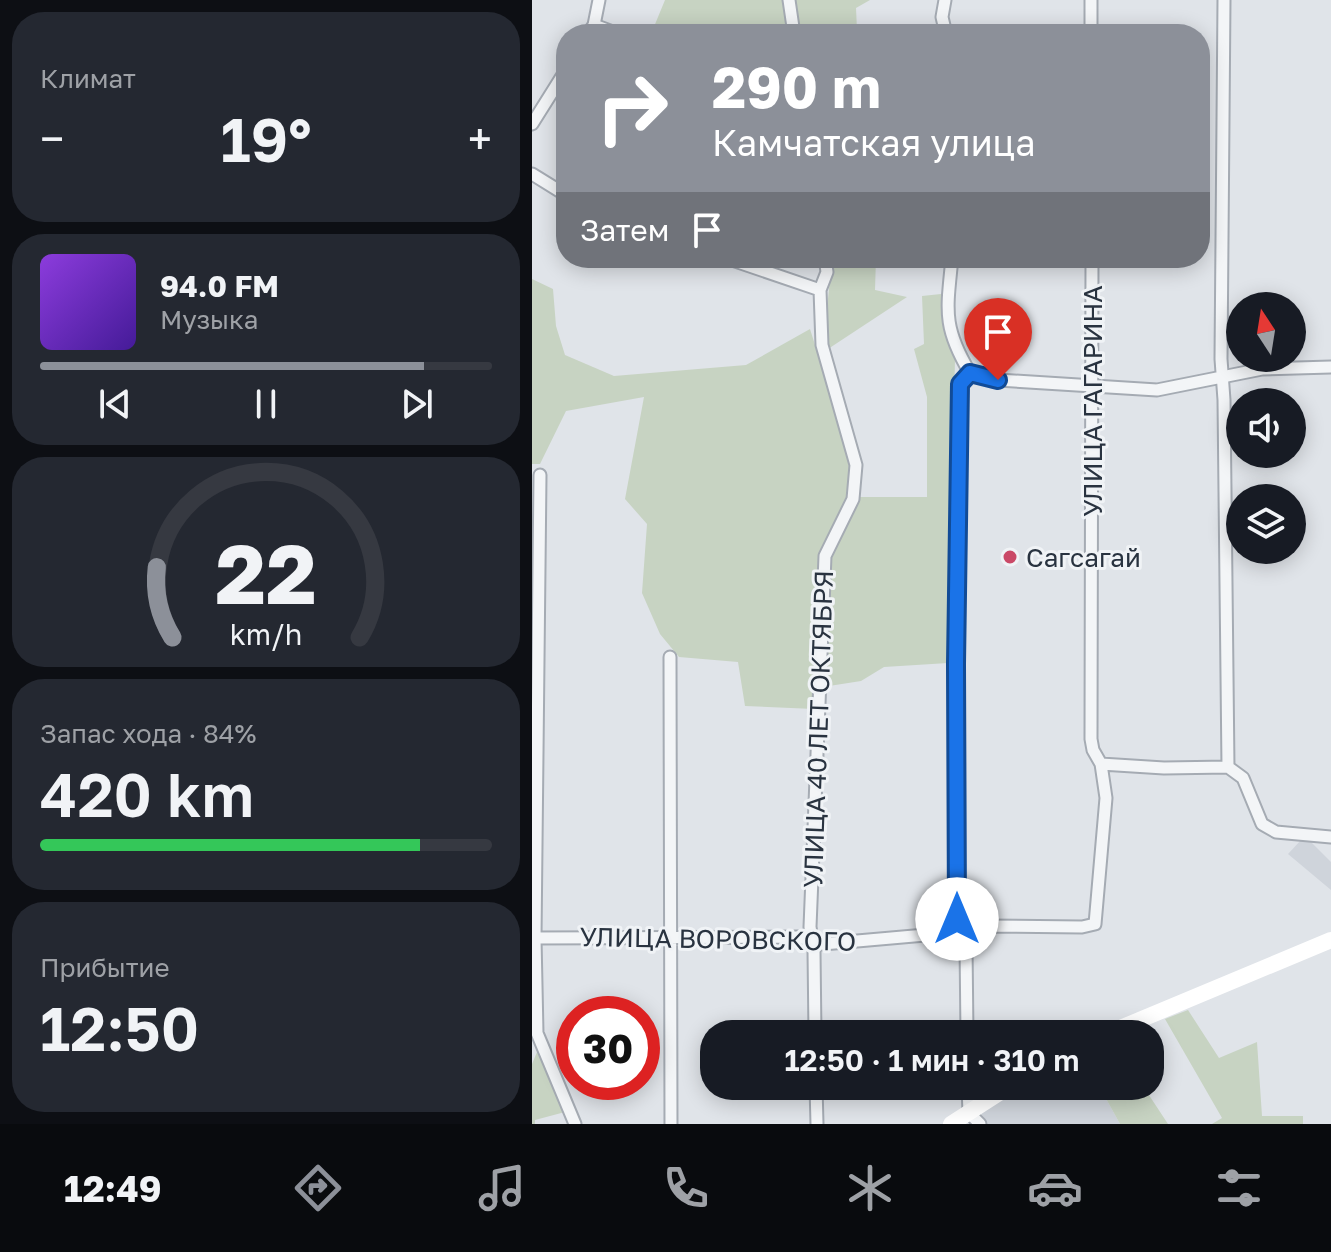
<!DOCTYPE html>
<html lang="ru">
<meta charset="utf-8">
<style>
:root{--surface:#171b24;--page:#242831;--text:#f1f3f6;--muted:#9ea1a6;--line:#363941;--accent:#8c9099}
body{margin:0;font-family:"Golos Text",sans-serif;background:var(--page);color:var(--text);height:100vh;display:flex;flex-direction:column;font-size:30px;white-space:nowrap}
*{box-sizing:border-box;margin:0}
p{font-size:26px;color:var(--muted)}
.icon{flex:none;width:44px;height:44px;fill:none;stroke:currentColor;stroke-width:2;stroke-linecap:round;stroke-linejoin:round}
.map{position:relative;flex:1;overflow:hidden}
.sheet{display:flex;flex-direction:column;gap:12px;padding:12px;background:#0d0f14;width:532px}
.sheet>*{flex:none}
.banner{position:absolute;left:24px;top:24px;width:654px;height:244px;border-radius:32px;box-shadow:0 4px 20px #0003;background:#8c9099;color:#fff;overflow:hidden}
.needle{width:52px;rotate:348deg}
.buttons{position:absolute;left:694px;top:292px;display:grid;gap:16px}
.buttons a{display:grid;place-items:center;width:80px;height:80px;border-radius:50%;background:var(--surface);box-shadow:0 4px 20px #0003;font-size:40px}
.speed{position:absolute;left:24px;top:996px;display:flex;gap:16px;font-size:40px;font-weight:700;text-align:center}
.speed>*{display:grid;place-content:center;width:104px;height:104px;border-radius:50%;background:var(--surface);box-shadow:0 4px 20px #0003;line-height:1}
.speed .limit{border:12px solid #d22;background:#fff;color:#111}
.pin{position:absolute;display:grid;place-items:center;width:68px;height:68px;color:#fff;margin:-82px -34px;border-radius:50% 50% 50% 0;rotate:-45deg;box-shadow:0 0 8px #0007}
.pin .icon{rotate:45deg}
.me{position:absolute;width:88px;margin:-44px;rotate:0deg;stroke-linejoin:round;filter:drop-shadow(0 0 6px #0008)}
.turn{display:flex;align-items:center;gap:28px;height:168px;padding:0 24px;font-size:36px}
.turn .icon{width:104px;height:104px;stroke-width:2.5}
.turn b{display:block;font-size:56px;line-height:68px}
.then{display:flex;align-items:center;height:76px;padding:0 24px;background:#0003;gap:16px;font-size:30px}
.big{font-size:60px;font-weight:600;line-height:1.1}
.sheet .card{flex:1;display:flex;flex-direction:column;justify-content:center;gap:12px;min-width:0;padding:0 28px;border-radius:32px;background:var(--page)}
.sheet .dial{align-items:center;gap:0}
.dial svg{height:208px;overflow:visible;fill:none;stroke:var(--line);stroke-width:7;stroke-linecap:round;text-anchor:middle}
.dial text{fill:var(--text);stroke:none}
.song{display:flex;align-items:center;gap:24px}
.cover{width:96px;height:96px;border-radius:12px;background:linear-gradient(135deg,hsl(270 70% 55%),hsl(260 70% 35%))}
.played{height:8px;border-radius:4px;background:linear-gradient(90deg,var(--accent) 85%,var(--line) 85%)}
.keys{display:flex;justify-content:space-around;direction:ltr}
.heat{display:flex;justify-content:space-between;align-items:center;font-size:44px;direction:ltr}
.charge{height:12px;border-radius:6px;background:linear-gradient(90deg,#34c759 84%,var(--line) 0)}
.trip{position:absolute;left:168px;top:1020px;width:464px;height:80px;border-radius:32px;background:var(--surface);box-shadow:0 4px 20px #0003;font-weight:600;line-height:80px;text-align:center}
.tabs{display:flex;height:128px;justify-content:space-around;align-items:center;background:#090b0e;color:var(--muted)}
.tabs .icon{width:56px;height:56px}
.tabs .selected{color:var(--accent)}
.tabs b{font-size:36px;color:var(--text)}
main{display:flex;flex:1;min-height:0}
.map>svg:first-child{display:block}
</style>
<main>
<section class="sheet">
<div class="card"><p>Климат</p>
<div class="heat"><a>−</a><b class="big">19°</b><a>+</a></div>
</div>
<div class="card">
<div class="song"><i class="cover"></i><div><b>94.0 FM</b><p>Музыка</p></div></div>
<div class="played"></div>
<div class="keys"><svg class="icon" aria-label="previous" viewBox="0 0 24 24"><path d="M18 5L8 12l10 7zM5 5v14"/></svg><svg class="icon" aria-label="pause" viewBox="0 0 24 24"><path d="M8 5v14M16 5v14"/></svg><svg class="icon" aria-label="next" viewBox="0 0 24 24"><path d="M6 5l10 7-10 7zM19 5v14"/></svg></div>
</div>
<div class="card dial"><svg viewBox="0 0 100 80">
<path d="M14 69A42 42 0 1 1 86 69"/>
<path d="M14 69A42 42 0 0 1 8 42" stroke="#8c9099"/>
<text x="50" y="56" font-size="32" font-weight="700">22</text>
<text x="50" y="72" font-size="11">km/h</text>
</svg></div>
<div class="card"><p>Запас хода · 84%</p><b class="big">420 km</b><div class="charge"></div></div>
<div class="card"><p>Прибытие</p><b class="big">12:50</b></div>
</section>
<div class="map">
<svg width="799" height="1124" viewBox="0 0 799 1124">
<rect width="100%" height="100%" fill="#e0e4e9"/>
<path fill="#cfd4db" d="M 769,840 L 778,841 L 799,862 L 799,890 L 756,854 Z
M 492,1086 L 567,1086 L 588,1124 L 453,1124 L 450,1121 L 449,1111 Z"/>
<path fill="#c7d3c2" d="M 133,0 L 338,0 L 324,8 L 325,30 L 318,34 L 119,34 Z
M 300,258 L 344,258 L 343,290 L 375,297 L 296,349 L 294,319 Z
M 0,279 L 21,289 L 24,326 L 33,355 L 82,376 L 214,365 L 278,329 L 313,440 L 324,497 L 395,497 L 395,397 L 382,349 L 392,344 L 390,296 L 409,294 L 409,314 L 423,359 L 416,663 L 352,667 L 329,681 L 297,686 L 282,709 L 213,706 L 206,662 L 147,657 L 128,634 L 110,593 L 115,524 L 93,499 L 112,397 L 34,411 L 8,464 L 0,464 Z
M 656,1010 L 687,1058 L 725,1042 L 730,1116 L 771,1116 L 771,1124 L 680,1124 L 690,1118 L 633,1019 Z
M 5,1052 L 22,1084 L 33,1112 L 3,1120 L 3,1124 L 0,1124 L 0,1064 Z
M 567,1086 L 611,1086 L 636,1124 L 588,1124 Z"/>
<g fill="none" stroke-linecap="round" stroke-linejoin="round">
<g stroke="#a5abb3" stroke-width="15">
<path id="street" d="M 257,0 L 262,34
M 413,0 L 410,17 L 414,34
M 559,0 L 559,34
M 692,0 L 689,359 L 692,400 L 696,767
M 62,25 L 86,34
M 56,34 L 62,25 L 67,0
M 0,124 L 34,70
M 0,174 L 34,195
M 194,258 L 288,290
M 420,258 C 415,310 410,326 438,373
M 438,373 L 466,380 L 625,390 L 730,369 L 799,367
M 8,475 L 3,938 L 5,1033 L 43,1124
M 138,657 L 139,1124
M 569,764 L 632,768 L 696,767 L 711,778 L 730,824 L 744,832 L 799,837
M 0,938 L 267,937 L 291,944 L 416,933 L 451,926 L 550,927 L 563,924 L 574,798 L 569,764 L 561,750 L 559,739 L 560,258
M 283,1034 L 282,951 L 278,927 L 293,556 L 321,499 L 324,465 L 290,345 L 288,290 L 295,272 L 293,258
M 435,1034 L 434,945 L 425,919 L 424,664 L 428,384 L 438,373
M 284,1086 L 285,1124
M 436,1086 L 437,1113 L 448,1124"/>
</g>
<use href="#street" stroke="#f3f5f7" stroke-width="11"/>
<path stroke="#fff" stroke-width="16" d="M 574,1034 L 799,940
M 419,1124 L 478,1086"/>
</g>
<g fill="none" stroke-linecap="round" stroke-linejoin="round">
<g stroke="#114b97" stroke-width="20">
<path id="route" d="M 425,919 L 424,664 L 428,384 L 438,373 L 466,380"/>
</g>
<use href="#route" stroke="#1a73e8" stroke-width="14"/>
</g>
<circle fill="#ca4967" stroke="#f0f3f6" stroke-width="3" cx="478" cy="557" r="8"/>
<g text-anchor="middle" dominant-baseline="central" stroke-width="6" stroke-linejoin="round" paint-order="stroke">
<g font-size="26" fill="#293340" stroke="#f0f3f6">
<text transform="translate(560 401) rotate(-90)">УЛИЦА ГАГАРИНА</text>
<text transform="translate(286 729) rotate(-88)">УЛИЦА 40 ЛЕТ ОКТЯБРЯ</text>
<text transform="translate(186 939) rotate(1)">УЛИЦА ВОРОВСКОГО</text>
</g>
<g font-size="26" fill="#293340" stroke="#f0f3f6" text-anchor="start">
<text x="494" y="557">Сагсагай</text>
</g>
</g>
</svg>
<div class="buttons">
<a><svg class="needle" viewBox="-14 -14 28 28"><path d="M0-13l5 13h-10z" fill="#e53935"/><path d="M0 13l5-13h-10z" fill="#9ea1a6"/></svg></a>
<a><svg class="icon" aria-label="sound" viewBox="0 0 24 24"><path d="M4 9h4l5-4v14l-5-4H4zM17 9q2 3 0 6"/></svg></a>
<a><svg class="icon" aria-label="layers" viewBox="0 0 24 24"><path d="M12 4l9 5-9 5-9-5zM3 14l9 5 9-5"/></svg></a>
</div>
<div class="speed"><div class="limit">30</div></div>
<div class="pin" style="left:466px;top:380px;background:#d93025"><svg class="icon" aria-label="arrive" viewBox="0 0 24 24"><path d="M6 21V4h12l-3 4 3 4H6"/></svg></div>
<svg class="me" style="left:425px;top:919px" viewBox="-20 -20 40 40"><circle r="19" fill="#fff"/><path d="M0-13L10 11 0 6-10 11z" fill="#1a73e8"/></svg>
<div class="trip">12:50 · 1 мин · 310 m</div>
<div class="banner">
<div class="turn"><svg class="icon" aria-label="right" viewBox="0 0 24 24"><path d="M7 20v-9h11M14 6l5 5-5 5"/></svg><div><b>290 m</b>Камчатская улица</div></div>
<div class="then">Затем<svg class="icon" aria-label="arrive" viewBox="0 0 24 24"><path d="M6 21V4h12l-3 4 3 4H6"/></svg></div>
</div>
</div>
</main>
<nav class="tabs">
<b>12:49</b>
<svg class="icon selected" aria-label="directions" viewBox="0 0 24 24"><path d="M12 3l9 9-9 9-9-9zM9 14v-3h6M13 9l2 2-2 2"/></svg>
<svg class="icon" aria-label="music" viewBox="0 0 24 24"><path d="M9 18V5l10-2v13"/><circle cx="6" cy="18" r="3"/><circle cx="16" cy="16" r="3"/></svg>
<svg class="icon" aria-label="phone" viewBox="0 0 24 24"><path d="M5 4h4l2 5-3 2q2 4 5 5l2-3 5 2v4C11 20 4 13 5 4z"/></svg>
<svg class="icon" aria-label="climate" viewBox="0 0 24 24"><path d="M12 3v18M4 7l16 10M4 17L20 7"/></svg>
<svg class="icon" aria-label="car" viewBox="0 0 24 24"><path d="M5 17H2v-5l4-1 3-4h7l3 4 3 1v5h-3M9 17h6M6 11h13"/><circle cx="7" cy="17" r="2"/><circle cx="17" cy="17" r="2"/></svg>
<svg class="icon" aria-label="filters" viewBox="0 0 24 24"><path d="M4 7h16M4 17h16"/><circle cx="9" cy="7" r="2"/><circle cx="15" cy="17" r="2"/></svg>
</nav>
